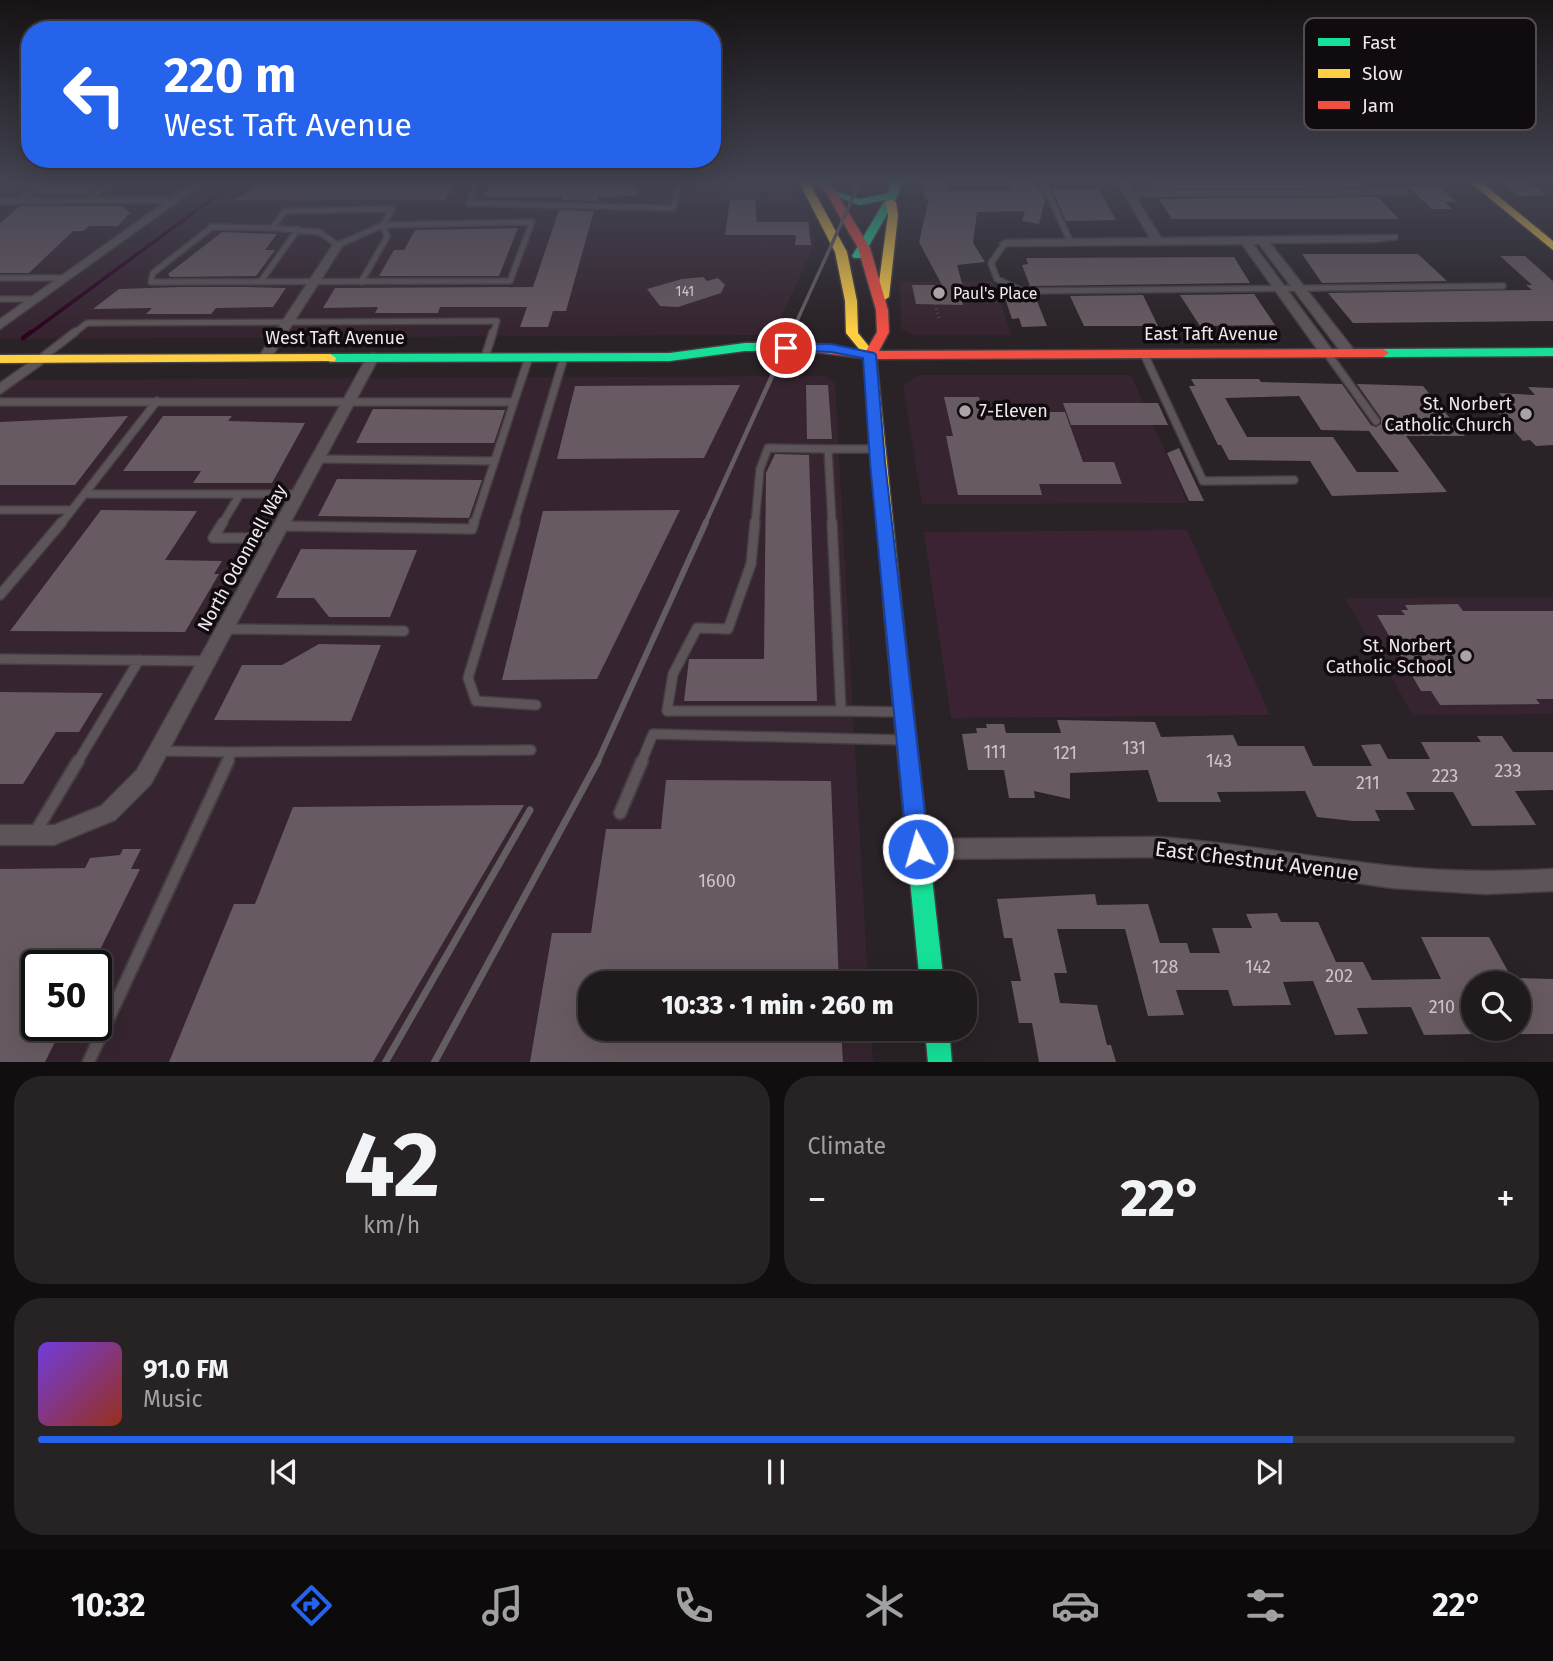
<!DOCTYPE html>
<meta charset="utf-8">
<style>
:root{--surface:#1f1a1c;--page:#272325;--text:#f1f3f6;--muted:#a1a1a3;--line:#3c383b;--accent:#2563eb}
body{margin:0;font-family:"Fira Sans",sans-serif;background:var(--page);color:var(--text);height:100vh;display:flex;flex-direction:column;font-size:26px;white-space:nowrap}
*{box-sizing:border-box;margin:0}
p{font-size:23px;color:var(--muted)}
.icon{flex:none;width:38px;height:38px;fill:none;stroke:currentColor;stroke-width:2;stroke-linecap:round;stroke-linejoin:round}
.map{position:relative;height:1062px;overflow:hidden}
.details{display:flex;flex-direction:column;gap:14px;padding:14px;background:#110e0f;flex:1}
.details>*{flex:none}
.hud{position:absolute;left:21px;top:21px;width:700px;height:147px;border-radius:28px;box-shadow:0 7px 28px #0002,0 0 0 2px var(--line);background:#2563eb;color:#fff;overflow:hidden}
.tools{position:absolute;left:1461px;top:971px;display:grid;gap:14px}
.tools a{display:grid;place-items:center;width:70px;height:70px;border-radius:50%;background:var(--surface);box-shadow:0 7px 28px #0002,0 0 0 2px var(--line);font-size:35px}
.speed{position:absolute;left:21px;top:950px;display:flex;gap:14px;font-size:35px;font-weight:700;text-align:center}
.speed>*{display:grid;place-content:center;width:91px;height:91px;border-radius:50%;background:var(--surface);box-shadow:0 7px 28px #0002,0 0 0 2px var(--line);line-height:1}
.speed .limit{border:4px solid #111;border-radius:10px;background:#fff;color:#111}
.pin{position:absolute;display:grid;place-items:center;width:60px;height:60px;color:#fff;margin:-30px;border:4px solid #fff;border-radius:50%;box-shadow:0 2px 7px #0007}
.me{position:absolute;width:77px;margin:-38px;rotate:354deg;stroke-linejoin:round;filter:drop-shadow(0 0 5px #0008)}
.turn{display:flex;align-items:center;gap:24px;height:147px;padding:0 28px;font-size:32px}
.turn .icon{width:91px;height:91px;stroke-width:2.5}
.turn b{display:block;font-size:49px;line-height:60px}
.big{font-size:52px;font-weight:800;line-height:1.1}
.details .tile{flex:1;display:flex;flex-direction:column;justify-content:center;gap:10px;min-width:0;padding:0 24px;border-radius:28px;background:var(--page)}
.details .dial{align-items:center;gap:0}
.dial b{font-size:91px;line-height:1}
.song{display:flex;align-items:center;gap:21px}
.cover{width:84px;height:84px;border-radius:10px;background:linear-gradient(135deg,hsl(260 70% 55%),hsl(10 70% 35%))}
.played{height:7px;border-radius:4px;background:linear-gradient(90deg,var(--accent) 85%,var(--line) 85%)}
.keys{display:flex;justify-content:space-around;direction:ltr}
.heat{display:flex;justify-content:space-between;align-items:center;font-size:38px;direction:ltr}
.details .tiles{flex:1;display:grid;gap:14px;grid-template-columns:1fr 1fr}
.tile:last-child{grid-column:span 2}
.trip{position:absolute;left:578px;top:971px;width:399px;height:70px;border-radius:28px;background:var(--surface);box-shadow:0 7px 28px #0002,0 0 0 2px var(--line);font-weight:800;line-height:70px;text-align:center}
.tab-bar{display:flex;height:112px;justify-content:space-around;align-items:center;background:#0c0a0b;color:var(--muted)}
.tab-bar .icon{width:49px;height:49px}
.tab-bar .active{color:var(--accent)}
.tab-bar b{font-size:32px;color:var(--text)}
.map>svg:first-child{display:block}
</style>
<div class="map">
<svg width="1553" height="1063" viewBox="0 0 1553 1063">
<rect width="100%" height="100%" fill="#292226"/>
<path fill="#362530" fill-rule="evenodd" d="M 0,182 L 789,182 L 810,222 L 816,241 L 773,335 L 0,339 Z
M 994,281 L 1011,335 L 913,335 L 901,329 L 900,282 Z
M 918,375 L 1131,375 L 1188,503 L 922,504 L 903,386 Z
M 825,376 L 835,383 L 868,983 L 590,984 L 590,1029 L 871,1029 L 873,1062 L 0,1062 L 0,380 ZM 37,966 L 96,966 L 96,1026 L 37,1026 Z
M 1553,597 L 1553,714 L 1413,715 L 1345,598 Z"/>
<path fill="#3c2333" d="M 1187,530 L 1270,715 L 951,718 L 924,532 Z"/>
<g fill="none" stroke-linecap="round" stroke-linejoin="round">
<path stroke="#2b0321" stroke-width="3.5" d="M 29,334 L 235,182"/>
<path stroke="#2b0321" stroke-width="4.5" d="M 23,338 L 31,332"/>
</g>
<path fill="#685a62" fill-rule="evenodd" d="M 50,182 L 94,182 L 98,185 L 86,195 L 35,195 Z
M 264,182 L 455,182 L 445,200 L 235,200 Z
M 491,182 L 640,182 L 637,196 L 598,197 L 597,201 L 562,200 L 563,197 L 483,197 Z
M 922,182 L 946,182 L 948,191 L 1012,191 L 1010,182 L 1032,182 L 1036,189 L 1041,189 L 1045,200 L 1039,224 L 1022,221 L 1025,211 L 977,212 L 973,243 L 985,262 L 957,265 L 967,301 L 962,301 L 963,305 L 916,304 L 912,285 L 942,285 L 919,242 L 929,199 L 925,199 Z
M 1148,182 L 1362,182 L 1368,187 L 1152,189 Z
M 1501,182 L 1530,182 L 1547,195 L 1519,196 Z
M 1407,186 L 1438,186 L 1457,202 L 1445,202 L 1452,209 L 1432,209 Z
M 1052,189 L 1099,189 L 1116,220 L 1066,221 Z
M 1378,197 L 1399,219 L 1172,219 L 1159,199 Z
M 730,200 L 755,200 L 757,222 L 808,222 L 811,245 L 795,245 L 796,235 L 725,235 Z
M 20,206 L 122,206 L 130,213 L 118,226 L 89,226 L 83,231 L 73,231 L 29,273 L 0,273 L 0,223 Z
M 559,210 L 594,211 L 566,311 L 553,311 L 548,327 L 520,327 L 527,307 L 440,307 L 438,313 L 375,313 L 378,307 L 323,308 L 335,288 L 533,287 Z
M 518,228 L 499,276 L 379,276 L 394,250 L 404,250 L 415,230 Z
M 222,232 L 277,234 L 265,250 L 275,250 L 256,276 L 170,277 L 168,274 Z
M 1302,254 L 1418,254 L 1447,281 L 1322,283 Z
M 1500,256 L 1525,256 L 1553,281 L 1553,321 L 1353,323 L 1328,293 L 1532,290 L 1526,285 L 1532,285 Z
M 1234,257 L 1250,283 L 1030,286 L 1022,265 L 1028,264 L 1026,258 Z
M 703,277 L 707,281 L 718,278 L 725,285 L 721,293 L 678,307 L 660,306 L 647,289 L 682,279 Z
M 180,287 L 248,287 L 286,288 L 273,307 L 216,308 L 211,314 L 146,314 L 152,308 L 93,309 L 119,289 Z
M 1254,294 L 1275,325 L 1200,326 L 1180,295 Z
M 1004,295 L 1035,296 L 1047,326 L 1022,327 L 1019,318 L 1012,319 Z
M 1143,295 L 1158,326 L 1084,326 L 1070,296 Z
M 1191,379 L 1259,379 L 1261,382 L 1342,384 L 1371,425 L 1376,427 L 1381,424 L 1381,418 L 1357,384 L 1423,386 L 1465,436 L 1406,436 L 1447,492 L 1332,496 L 1310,461 L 1229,460 L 1221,445 L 1218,445 L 1189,386 L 1195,386 ZM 1299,396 L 1321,430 L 1369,431 L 1399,472 L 1357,472 L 1333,437 L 1247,437 L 1225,398 Z
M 740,385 L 704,458 L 557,459 L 575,386 Z
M 806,385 L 828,385 L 832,439 L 807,439 Z
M 1528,387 L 1553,388 L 1553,445 L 1536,446 L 1530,440 L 1523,441 L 1493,407 L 1501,408 L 1497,403 L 1507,403 L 1499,393 L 1535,395 Z
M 944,397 L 979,397 L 982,410 L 990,412 L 1065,412 L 1083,462 L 1114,462 L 1122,484 L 1039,484 L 1042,495 L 958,495 L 946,436 L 953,436 Z
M 1063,403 L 1158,403 L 1168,425 L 1071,425 Z
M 373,409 L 505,410 L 494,443 L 356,443 Z
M 128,416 L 75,485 L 0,485 L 0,422 Z
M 163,416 L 232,416 L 228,421 L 305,423 L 272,483 L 193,483 L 201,471 L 123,471 Z
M 1179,448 L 1204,501 L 1189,501 L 1167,453 Z
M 775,454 L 809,455 L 817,701 L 684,701 L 689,659 L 764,659 L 766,473 Z
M 337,479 L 482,480 L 469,518 L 318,516 Z
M 101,510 L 197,511 L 165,560 L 222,561 L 214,574 L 219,574 L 185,632 L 10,631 Z
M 680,510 L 597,679 L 502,680 L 543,511 Z
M 301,549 L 417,550 L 390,617 L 329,617 L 314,598 L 276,598 Z
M 1458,604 L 1463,611 L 1553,611 L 1553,699 L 1536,699 L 1540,704 L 1440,705 L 1431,691 L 1421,691 L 1377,615 L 1405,615 L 1401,610 L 1408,610 L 1405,605 Z
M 319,644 L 381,645 L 351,721 L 214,720 L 242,665 L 282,665 Z
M 0,692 L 103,693 L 79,732 L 56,732 L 23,784 L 0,784 Z
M 1057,720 L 1155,722 L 1161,737 L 1233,735 L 1238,746 L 1304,746 L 1313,766 L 1372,766 L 1361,745 L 1380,744 L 1388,759 L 1430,759 L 1421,742 L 1481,742 L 1477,736 L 1502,736 L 1513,752 L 1553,752 L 1553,790 L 1515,791 L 1536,825 L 1472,826 L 1453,792 L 1406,792 L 1415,810 L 1375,810 L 1380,821 L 1353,821 L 1317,817 L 1305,791 L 1217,792 L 1221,802 L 1158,802 L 1148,770 L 1070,773 L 1070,799 L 1034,791 L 1035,798 L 1009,798 L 1004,770 L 968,770 L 962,734 L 977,733 L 976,728 L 987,728 L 986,724 L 1004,724 L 1006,733 L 1061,733 Z
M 666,780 L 831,781 L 839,984 L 590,984 L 590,1029 L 841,1029 L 843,1062 L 530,1062 L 552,933 L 591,933 L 606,829 L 661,829 Z
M 524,805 L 373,1062 L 169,1062 L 234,904 L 255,904 L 293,807 Z
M 123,849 L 141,849 L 131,869 L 140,869 L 92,966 L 37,966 L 37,1026 L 63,1026 L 45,1062 L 0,1062 L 0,869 L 85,868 L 90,858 L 120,855 Z
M 1095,894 L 1097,905 L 1148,904 L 1160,943 L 1187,943 L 1190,953 L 1220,953 L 1212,928 L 1252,928 L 1246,914 L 1277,913 L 1281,922 L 1318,922 L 1336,962 L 1363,962 L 1372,980 L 1441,979 L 1421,937 L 1489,937 L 1515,984 L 1474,984 L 1474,1034 L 1424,1035 L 1411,1007 L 1357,1008 L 1368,1034 L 1335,1035 L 1313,981 L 1283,982 L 1291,1005 L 1233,1006 L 1228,990 L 1176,990 L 1184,1015 L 1148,1016 L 1125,929 L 1057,929 L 1067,973 L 1054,973 L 1060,1003 L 1097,1005 L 1107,1045 L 1111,1045 L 1116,1062 L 1039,1062 L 1032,1023 L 1019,1023 L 1011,981 L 1021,981 L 1012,938 L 1004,938 L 997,899 Z
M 1519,978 L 1553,979 L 1553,1034 L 1519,1034 Z"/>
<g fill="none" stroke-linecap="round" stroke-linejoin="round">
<g stroke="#443e42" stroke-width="8">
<path id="lane-far3" d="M 477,182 L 469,203 L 673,208 L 680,182
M 1043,182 L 1070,241
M 1129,194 L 1405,192
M 21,200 L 43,182
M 88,200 L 109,182
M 392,209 L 383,225 L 532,222 L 510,281 L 151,282 L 153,273 L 212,227 L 272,228 L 285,211 Z
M 272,228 L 319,232 L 338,245 L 383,225 L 387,237 L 361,282
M 1005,243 L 991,263 L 997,279 L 1022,291 L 1503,286
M 0,278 L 66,278
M 261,281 L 298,229
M 0,299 L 37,299
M 73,334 L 87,323 L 497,321 L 493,334"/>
</g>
<g stroke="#443e42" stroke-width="10">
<path id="lane-far2" d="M 1327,353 L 1376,421
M 1144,354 L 1203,481 L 1294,480
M 485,357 L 493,332
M 40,359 L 75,332
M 0,402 L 514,402 L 474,524
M 514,402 L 529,357
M 318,459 L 495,461
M 85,494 L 299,494
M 0,510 L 72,510
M 61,524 L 157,401
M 222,524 L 240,494
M 514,524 L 564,357
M 755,524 L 760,469 L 768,448 L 828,449
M 832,524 L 828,449 L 877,449"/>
</g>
<g stroke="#443e42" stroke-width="12">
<path id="lane-far1" d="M 223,522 L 213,538 L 274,538
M 515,522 L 468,678 L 476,701 L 536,705
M 755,522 L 751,564 L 728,629 L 697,628 L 673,674 L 667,711 L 841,711
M 832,522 L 841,711 L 901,712
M 281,526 L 472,529 L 474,522
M 0,595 L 62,522
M 224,629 L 404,631
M 0,659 L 207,661
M 158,751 L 232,752 L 227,763
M 232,752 L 531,750
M 77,763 L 139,660
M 641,763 L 653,734 L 904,740"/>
</g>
<g stroke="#443e42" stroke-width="15">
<path id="lane" d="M 620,813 L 642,761
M 36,831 L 78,761
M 88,1063 L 228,761"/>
</g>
<g stroke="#443e42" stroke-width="3">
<path id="street" d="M 194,182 L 205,182 L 0,329 L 0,319 L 164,203 L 0,204 L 0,198 L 172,197 Z
M 1117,182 L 1127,182 L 1161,238 L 1397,235 L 1397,239 L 1375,242 L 1270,243 L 1354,350 L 1354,356 L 1344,356 L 1259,244 L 1253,244 L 1332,350 L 1332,356 L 1322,356 L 1242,244 L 1005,246 L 1000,243 L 1005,240 L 1150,238 Z
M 334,243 L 343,245 L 269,361 L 259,361 L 258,358 Z
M 373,353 L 379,357 L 151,784 L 115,820 L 61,842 L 54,845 L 0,845 L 0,825 L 54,825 L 101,806 L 137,770 L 367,357 Z
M 40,355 L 45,356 L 45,362 L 0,394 L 0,383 Z
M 1158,837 C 1237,843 1314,858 1392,866 C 1446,872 1499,872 1553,869 L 1553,891 L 1485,894 L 1392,888 L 1227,864 L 1158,857 L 918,859 L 911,856 L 907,849 L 911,842 L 918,839 Z"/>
</g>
<g stroke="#443e42" stroke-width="3">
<path id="fast" d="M 892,182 L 902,182 L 898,195 L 862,258 L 854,258 L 852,256 L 885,200 L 860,205 L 827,193 L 832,190 L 860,199 L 888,193 Z
M 745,343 L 803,343 L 809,347 L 803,351 L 745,351 L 670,361 L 330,362 L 324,358 L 330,354 L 670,353 Z
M 1553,348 L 1553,356 L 1383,357 L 1377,353 L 1383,349 Z
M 894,613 L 900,615 L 903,620 L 944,984 L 920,984 L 885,620 L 888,615 Z
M 925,1029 L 949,1029 L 952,1063 L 928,1063 Z"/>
</g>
<g stroke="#443e42" stroke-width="3">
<path id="slow" d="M 799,182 L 809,182 L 847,252 L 857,301 L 858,333 L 876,355 L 903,620 L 900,625 L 894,627 L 888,625 L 885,620 L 864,355 L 846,333 L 845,301 L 835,252 Z
M 1470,182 L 1481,182 L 1553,241 L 1553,250 Z
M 891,199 L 896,202 L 898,215 L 889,297 L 883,301 L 877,297 L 888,215 L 886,202 Z
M 330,354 L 336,358 L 335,361 L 0,363 L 0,355 Z"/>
</g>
<g stroke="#443e42" stroke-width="3">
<path id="jam" d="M 820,182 L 830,182 L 870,248 L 888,310 L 889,332 L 879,351 L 1383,349 L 1389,353 L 1383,357 L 870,359 L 799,350 L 797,347 L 803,343 L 866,351 L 877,332 L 876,310 L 858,248 Z"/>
</g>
<path stroke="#5a5357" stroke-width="2.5" stroke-dasharray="1 3.5" stroke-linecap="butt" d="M 935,304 L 939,318"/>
<use href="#lane-far3" stroke="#5c5458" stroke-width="5"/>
<use href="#lane-far2" stroke="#5c5458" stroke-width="7"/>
<use href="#lane-far1" stroke="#5c5458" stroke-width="9"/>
<use href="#lane" stroke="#5c5458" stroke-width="11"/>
<use href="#street" fill="#5c5458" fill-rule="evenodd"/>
<use href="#fast" fill="#16e098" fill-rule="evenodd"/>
<use href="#slow" fill="#ffcf43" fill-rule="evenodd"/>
<use href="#jam" fill="#f24e42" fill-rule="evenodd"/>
<path stroke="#645e62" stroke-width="3.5" d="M 791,334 L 860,182"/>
<path stroke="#645e62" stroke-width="4.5" d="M 705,524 L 792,332"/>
<path stroke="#645e62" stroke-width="6" d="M 597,763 L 706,522"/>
<path stroke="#645e62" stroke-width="7" d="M 385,1063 L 530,810
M 434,1063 L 598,761"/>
</g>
<linearGradient id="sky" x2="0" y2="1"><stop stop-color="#171315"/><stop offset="0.55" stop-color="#434452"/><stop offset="1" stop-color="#434452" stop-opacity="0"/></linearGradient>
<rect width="1553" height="330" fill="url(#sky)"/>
<path fill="#2563eb" stroke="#184099" stroke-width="2" d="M 786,344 L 831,344 L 874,353 L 876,355 L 885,462 L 929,849 L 925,856 L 918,860 L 910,856 L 907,849 L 870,462 L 863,358 L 831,352 L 782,350 L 780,348 Z"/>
<g fill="#aaa2a7" stroke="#100b0e" stroke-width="2.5">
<circle cx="939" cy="293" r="7"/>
<circle cx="965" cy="411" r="7"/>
<circle cx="1526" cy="414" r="7"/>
<circle cx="1466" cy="656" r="7"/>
</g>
<g text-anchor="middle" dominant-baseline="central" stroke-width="7" stroke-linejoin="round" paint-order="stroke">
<g font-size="14" fill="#cec4ca">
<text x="685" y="291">141</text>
</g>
<g font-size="16" fill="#f0e7ec" stroke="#100b0e" text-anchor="start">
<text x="953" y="293">Paul's Place</text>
</g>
<g font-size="18" fill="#f0e7ec" stroke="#100b0e">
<text x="1211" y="334">East Taft Avenue</text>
<text x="335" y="338">West Taft Avenue</text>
<text transform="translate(242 558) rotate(-61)">North Odonnell Way</text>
</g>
<g font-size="18" fill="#f0e7ec" stroke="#100b0e" text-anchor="end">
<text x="1512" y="404">St. Norbert<tspan x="1512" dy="21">Catholic Church</tspan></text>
<text x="979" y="411" text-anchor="start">7-Eleven</text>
<text x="1452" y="646">St. Norbert<tspan x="1452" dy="21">Catholic School</tspan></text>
</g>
<g font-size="18" fill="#cec4ca">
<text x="1134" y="748">131</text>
<text x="995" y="752">111</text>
<text x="1065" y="753">121</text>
<text x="1219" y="761">143</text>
<text x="1508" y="771">233</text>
<text x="1445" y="776">223</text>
<text x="1368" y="783">211</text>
<text x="717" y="881">1600</text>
<text x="1165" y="967">128</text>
<text x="1258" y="967">142</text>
<text x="1339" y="976">202</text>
<text x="1442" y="1007">210</text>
</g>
<g font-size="21" fill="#f0e7ec" stroke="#100b0e">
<text transform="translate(1257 861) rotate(7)">East Chestnut Avenue</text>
</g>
</g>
<rect x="1304" y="18" width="232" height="112" rx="10" fill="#100b0e" stroke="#534d51" stroke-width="2"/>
<rect x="1318" y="38" width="32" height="8" fill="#16e098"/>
<rect x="1318" y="69" width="32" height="9" fill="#ffcf43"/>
<rect x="1318" y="101" width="32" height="8" fill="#f24e42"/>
<g font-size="19" fill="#f0e7ec">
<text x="1362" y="49">Fast</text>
<text x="1362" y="80">Slow</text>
<text x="1362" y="112">Jam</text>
</g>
</svg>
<div class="tools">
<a><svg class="icon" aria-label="search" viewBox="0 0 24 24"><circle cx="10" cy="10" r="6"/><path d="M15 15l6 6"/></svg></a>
</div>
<div class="speed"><div class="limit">50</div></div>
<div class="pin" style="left:786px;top:348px;background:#d93025"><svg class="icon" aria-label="arrive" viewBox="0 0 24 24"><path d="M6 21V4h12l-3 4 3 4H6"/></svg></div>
<svg class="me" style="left:918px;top:849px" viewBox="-20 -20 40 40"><circle r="17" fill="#2563eb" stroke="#fff" stroke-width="3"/><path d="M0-11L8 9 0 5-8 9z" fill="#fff"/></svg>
<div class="trip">10:33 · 1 min · 260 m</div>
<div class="hud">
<div class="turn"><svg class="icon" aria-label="left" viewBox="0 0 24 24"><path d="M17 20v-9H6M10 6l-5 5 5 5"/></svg><div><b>220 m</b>West Taft Avenue</div></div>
</div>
</div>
<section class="details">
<div class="tiles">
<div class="tile dial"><b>42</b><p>km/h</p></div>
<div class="tile"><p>Climate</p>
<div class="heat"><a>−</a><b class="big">22°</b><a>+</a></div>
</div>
<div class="tile">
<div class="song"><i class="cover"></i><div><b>91.0 FM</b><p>Music</p></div></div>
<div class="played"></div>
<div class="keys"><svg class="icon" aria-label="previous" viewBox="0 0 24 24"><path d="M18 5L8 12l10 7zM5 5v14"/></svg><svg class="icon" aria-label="pause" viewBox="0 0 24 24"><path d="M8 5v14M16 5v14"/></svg><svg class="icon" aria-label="next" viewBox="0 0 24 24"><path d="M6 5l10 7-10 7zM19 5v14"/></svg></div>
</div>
</div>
</section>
<nav class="tab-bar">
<b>10:32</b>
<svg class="icon active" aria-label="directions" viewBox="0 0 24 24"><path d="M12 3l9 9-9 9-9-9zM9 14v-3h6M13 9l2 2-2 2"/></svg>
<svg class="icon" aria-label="music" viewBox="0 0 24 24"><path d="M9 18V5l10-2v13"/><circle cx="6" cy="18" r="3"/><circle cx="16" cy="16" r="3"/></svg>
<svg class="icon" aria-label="phone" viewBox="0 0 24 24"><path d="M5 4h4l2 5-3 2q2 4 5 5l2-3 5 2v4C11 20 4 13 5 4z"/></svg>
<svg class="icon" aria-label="climate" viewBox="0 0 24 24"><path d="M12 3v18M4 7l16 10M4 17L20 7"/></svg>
<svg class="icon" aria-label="car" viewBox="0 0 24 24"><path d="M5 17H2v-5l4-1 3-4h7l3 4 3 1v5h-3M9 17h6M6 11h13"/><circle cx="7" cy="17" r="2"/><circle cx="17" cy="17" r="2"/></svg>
<svg class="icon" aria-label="filters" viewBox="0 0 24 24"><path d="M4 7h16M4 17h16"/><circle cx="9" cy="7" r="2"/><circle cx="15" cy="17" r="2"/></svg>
<b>22°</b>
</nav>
